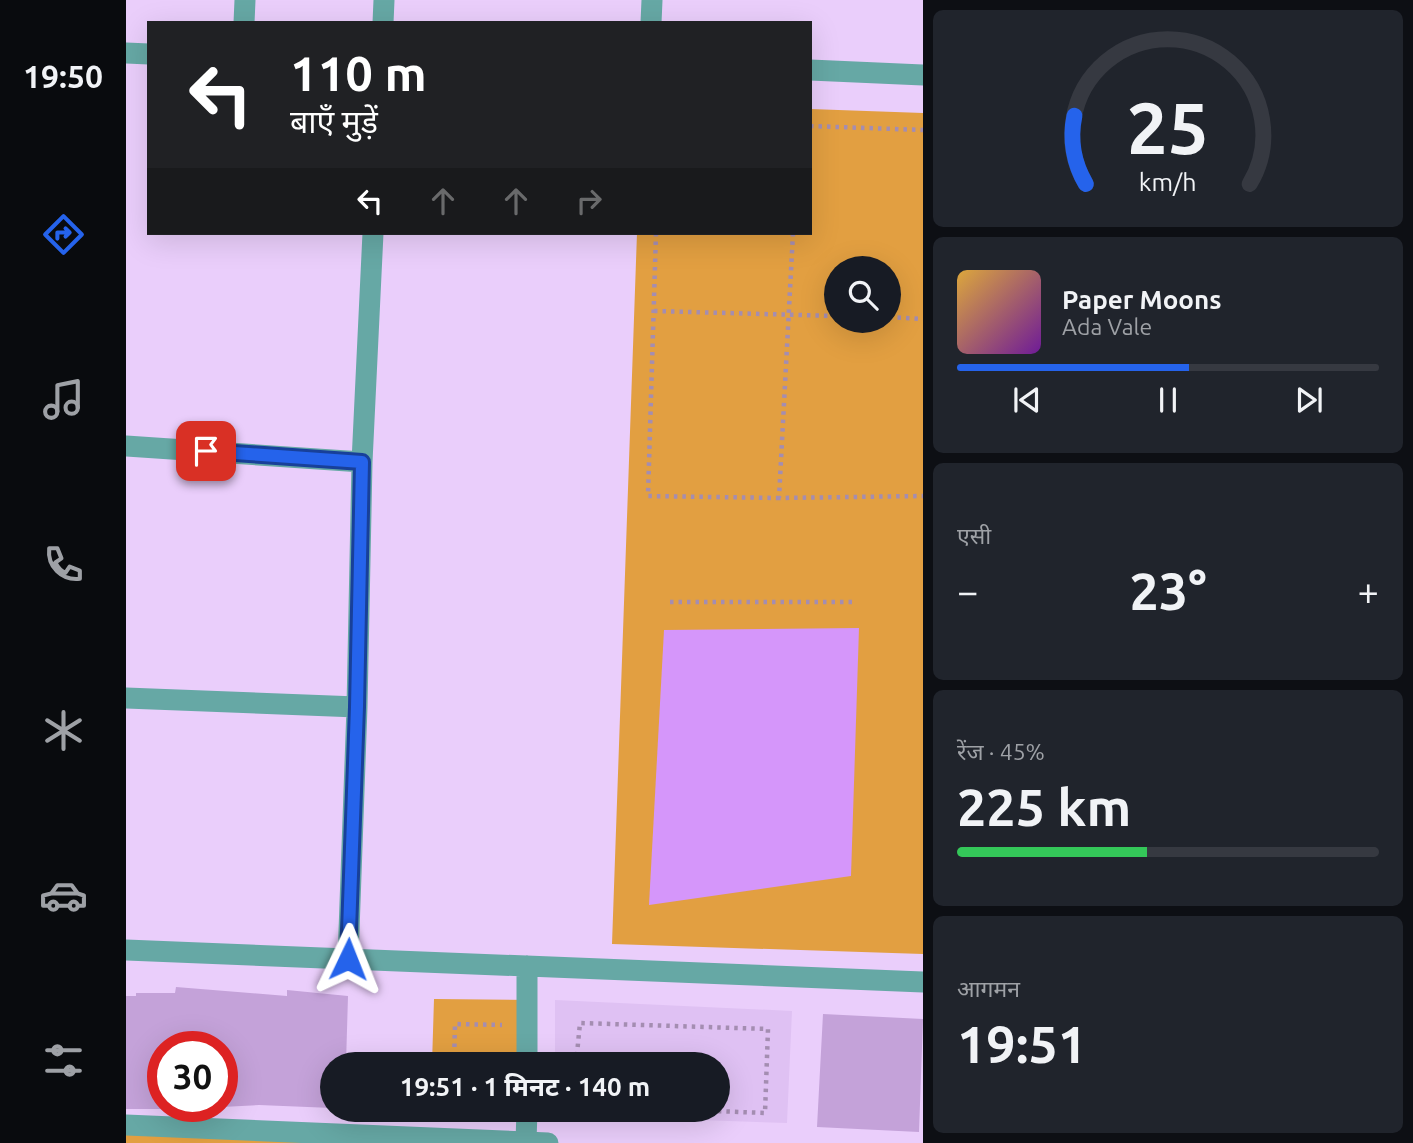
<!DOCTYPE html>
<html lang="hi">
<meta charset="utf-8">
<style>
:root{--surface:#171b24;--page:#20242c;--text:#f1f3f6;--muted:#9ea1a6;--line:#363941;--accent:#2563eb}
body{margin:0;font-family:Ubuntu,"Noto Sans Devanagari",sans-serif;background:var(--page);color:var(--text);height:100vh;display:flex;flex-direction:column;font-size:26px;white-space:nowrap}
*{box-sizing:border-box;margin:0}
p{font-size:23px;color:var(--muted)}
.icon{flex:none;width:38px;height:38px;fill:none;stroke:currentColor;stroke-width:2;stroke-linecap:round;stroke-linejoin:round}
.map{position:relative;flex:1;overflow:hidden}
.sheet{display:flex;flex-direction:column;gap:10px;padding:10px;background:#0d0f14;width:490px}
.sheet>*{flex:none}
.top-card{position:absolute;left:21px;top:21px;width:665px;height:214px;border-radius:0px;box-shadow:0 7px 28px #0002;background:#202124;color:#fff;overflow:hidden}
.tools{position:absolute;left:698px;top:256px;display:grid;gap:14px}
.tools a{display:grid;place-items:center;width:77px;height:77px;border-radius:50%;background:var(--surface);box-shadow:0 7px 28px #0002;font-size:35px}
.speed{position:absolute;left:21px;top:1031px;display:flex;gap:14px;font-size:35px;font-weight:700;text-align:center}
.speed>*{display:grid;place-content:center;width:91px;height:91px;border-radius:50%;background:var(--surface);box-shadow:0 7px 28px #0002;line-height:1}
.speed .limit{border:10px solid #d22;background:#fff;color:#111}
.pin{position:absolute;display:grid;place-items:center;width:60px;height:60px;color:#fff;margin:-30px;border-radius:14px;box-shadow:0 4px 10px #0006}
.me{position:absolute;width:77px;margin:-38px;rotate:2deg;stroke-linejoin:round;filter:drop-shadow(0 0 5px #0008)}
.turn{display:flex;align-items:center;gap:24px;height:147px;padding:0 28px;font-size:32px}
.turn .icon{width:91px;height:91px;stroke-width:2.5}
.turn b{display:block;font-size:49px;line-height:60px}
.lanes{display:flex;align-items:center;height:66px;padding:0 28px;background:#0003;justify-content:center;gap:35px;direction:ltr}
.lanes .off{opacity:.35}
.big{font-size:52px;font-weight:700;line-height:1.1}
.sheet .tile{flex:1;display:flex;flex-direction:column;justify-content:center;gap:10px;min-width:0;padding:0 24px;border-radius:10px;background:var(--page)}
.sheet .dial{align-items:center;gap:0}
.dial svg{height:182px;overflow:visible;fill:none;stroke:var(--line);stroke-width:7;stroke-linecap:round;text-anchor:middle}
.dial text{fill:var(--text);stroke:none}
.song{display:flex;align-items:center;gap:21px}
.cover{width:84px;height:84px;border-radius:10px;background:linear-gradient(135deg,hsl(40 70% 55%),hsl(280 70% 35%))}
.played{height:7px;border-radius:4px;background:linear-gradient(90deg,var(--accent) 55%,var(--line) 55%)}
.keys{display:flex;justify-content:space-around;direction:ltr}
.heat{display:flex;justify-content:space-between;align-items:center;font-size:38px;direction:ltr}
.charge{height:10px;border-radius:5px;background:linear-gradient(90deg,#34c759 45%,var(--line) 0)}
.trip{position:absolute;left:194px;top:1052px;width:410px;height:70px;border-radius:35px;background:var(--surface);box-shadow:0 7px 28px #0002;font-weight:700;line-height:70px;text-align:center}
main{display:flex;flex:1;min-height:0}
.tab-bar{display:flex;flex-direction:column;width:126px;justify-content:space-around;align-items:center;background:#090b0e;color:var(--muted)}
.tab-bar .icon{width:49px;height:49px}
.tab-bar .selected{color:var(--accent)}
.tab-bar b{font-size:32px;color:var(--text)}
.map>svg:first-child{display:block}
</style>
<main>
<nav class="tab-bar">
<b>19:50</b>
<svg class="icon selected" aria-label="directions" viewBox="0 0 24 24"><path d="M12 3l9 9-9 9-9-9zM9 14v-3h6M13 9l2 2-2 2"/></svg>
<svg class="icon" aria-label="music" viewBox="0 0 24 24"><path d="M9 18V5l10-2v13"/><circle cx="6" cy="18" r="3"/><circle cx="16" cy="16" r="3"/></svg>
<svg class="icon" aria-label="phone" viewBox="0 0 24 24"><path d="M5 4h4l2 5-3 2q2 4 5 5l2-3 5 2v4C11 20 4 13 5 4z"/></svg>
<svg class="icon" aria-label="climate" viewBox="0 0 24 24"><path d="M12 3v18M4 7l16 10M4 17L20 7"/></svg>
<svg class="icon" aria-label="car" viewBox="0 0 24 24"><path d="M5 17H2v-5l4-1 3-4h7l3 4 3 1v5h-3M9 17h6M6 11h13"/><circle cx="7" cy="17" r="2"/><circle cx="17" cy="17" r="2"/></svg>
<svg class="icon" aria-label="filters" viewBox="0 0 24 24"><path d="M4 7h16M4 17h16"/><circle cx="9" cy="7" r="2"/><circle cx="15" cy="17" r="2"/></svg>
</nav>
<div class="map">
<svg width="797" height="1143" viewBox="0 0 797 1143">
<rect width="100%" height="100%" fill="#eacefb"/>
<path fill="#dfc1f3" d="M 429,1000 L 666,1011 L 661,1123 L 429,1115 L 429,1110 L 592,1110 L 592,1064 L 429,1064 Z"/>
<path fill="#e29f41" fill-rule="evenodd" d="M 684,109 L 797,113 L 797,954 L 486,944 L 511,233 L 684,233 ZM 710,268 L 763,268 L 763,320 L 710,320 Z
M 308,999 L 407,1000 L 406,1064 L 306,1064 Z
M 305,1110 L 405,1110 L 404,1122 L 305,1120 Z
M 0,1127 L 267,1143 L 0,1143 Z"/>
<path fill="#d596fa" d="M 733,628 L 725,876 L 523,905 L 538,630 Z"/>
<path fill="#c4a2d9" d="M 50,987 L 161,996 L 161,990 L 222,996 L 220,1064 L 206,1064 L 206,1108 L 133,1105 L 96,1107 L 96,1046 L 36,1046 L 34,1109 L 0,1109 L 0,996 L 10,996 L 10,993 L 49,993 Z
M 697,1014 L 797,1019 L 793,1132 L 691,1127 Z"/>
<g fill="none" stroke-linecap="round" stroke-linejoin="round">
<path stroke="#a48db1" stroke-width="4.5" stroke-dasharray="3.5 5" stroke-linecap="butt" d="M 684,126 L 797,130
M 530,233 L 522,496 L 653,498
M 667,233 L 653,498 L 797,496
M 528,311 L 710,316
M 763,317 L 797,319
M 544,602 L 726,602
M 328,1064 L 329,1024 L 376,1025
M 450,1064 L 454,1023 L 642,1029 L 639,1113 L 563,1110"/>
<path stroke="#66a8a5" stroke-width="21" d="M 118,23 L 119,0
M 257,23 L 258,0
M 525,23 L 526,0
M 0,53 L 23,54
M 684,70 L 797,75
M 0,446 L 236,462
M 0,698 L 231,707
M 0,950 L 797,982
M 222,959 L 231,707 L 236,462 L 247,233
M 401,1064 L 401,966
M 0,1125 L 422,1143
M 400,1142 L 401,1110"/>
</g>
<g fill="none" stroke-linecap="round" stroke-linejoin="round">
<g stroke="#184099" stroke-width="18">
<path id="route" d="M 80,451 L 236,462 L 231,707 L 222,959"/>
</g>
<use href="#route" stroke="#2563eb" stroke-width="12"/>
</g>
</svg>
<div class="tools">
<a><svg class="icon" aria-label="search" viewBox="0 0 24 24"><circle cx="10" cy="10" r="6"/><path d="M15 15l6 6"/></svg></a>
</div>
<div class="speed"><div class="limit">30</div></div>
<div class="pin" style="left:80px;top:451px;background:#d93025"><svg class="icon" aria-label="arrive" viewBox="0 0 24 24"><path d="M6 21V4h12l-3 4 3 4H6"/></svg></div>
<svg class="me" style="left:222px;top:959px" viewBox="-20 -20 40 40"><path d="M0-17L14 15 0 8-14 15z" fill="#2563eb" stroke="#fff" stroke-width="4"/></svg>
<div class="trip">19:51 · 1 मिनट · 140 m</div>
<div class="top-card">
<div class="turn"><svg class="icon" aria-label="left" viewBox="0 0 24 24"><path d="M17 20v-9H6M10 6l-5 5 5 5"/></svg><div><b>110 m</b>बाएँ मुड़ें</div></div>
<div class="lanes"><svg class="icon" aria-label="left" viewBox="0 0 24 24"><path d="M17 20v-9H6M10 6l-5 5 5 5"/></svg><svg class="icon off" aria-label="ahead" viewBox="0 0 24 24"><path d="M12 20V5M6 11l6-6 6 6"/></svg><svg class="icon off" aria-label="ahead" viewBox="0 0 24 24"><path d="M12 20V5M6 11l6-6 6 6"/></svg><svg class="icon off" aria-label="right" viewBox="0 0 24 24"><path d="M7 20v-9h11M14 6l5 5-5 5"/></svg></div>
</div>
</div>
<section class="sheet">
<div class="tile dial"><svg viewBox="0 0 100 80">
<path d="M14 69A42 42 0 1 1 86 69"/>
<path d="M14 69A42 42 0 0 1 9 39" stroke="#2563eb"/>
<text x="50" y="56" font-size="32" font-weight="700">25</text>
<text x="50" y="72" font-size="11">km/h</text>
</svg></div>
<div class="tile">
<div class="song"><i class="cover"></i><div><b>Paper Moons</b><p>Ada Vale</p></div></div>
<div class="played"></div>
<div class="keys"><svg class="icon" aria-label="previous" viewBox="0 0 24 24"><path d="M18 5L8 12l10 7zM5 5v14"/></svg><svg class="icon" aria-label="pause" viewBox="0 0 24 24"><path d="M8 5v14M16 5v14"/></svg><svg class="icon" aria-label="next" viewBox="0 0 24 24"><path d="M6 5l10 7-10 7zM19 5v14"/></svg></div>
</div>
<div class="tile"><p>एसी</p>
<div class="heat"><a>−</a><b class="big">23°</b><a>+</a></div>
</div>
<div class="tile"><p>रेंज · 45%</p><b class="big">225 km</b><div class="charge"></div></div>
<div class="tile"><p>आगमन</p><b class="big">19:51</b></div>
</section>
</main>
